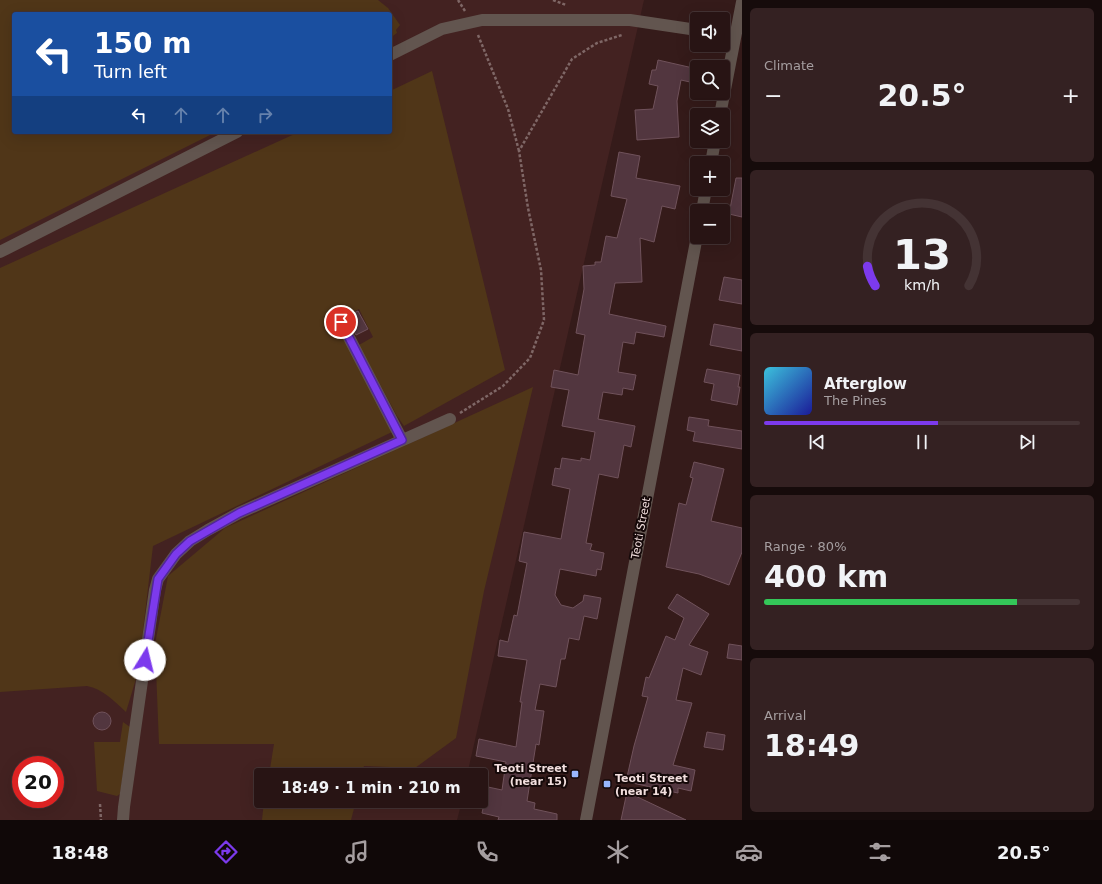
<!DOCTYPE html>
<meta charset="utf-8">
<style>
:root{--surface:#281414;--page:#342122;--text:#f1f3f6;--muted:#a59ea0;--line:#443334;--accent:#7c3aed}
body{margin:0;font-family:"DejaVu Sans",sans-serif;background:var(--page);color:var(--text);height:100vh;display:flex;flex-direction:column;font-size:15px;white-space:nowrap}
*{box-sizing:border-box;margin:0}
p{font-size:13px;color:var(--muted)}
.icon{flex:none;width:22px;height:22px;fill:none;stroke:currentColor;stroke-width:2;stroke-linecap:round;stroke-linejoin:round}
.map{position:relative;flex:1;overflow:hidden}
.drawer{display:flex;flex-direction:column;gap:8px;padding:8px;background:#160b0b;width:360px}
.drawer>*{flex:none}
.hud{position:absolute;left:12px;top:12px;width:380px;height:122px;border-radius:4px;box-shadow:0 4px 16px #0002,0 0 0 1px var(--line);background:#1a4fa0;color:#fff;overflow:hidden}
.controls{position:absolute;left:690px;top:12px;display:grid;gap:8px}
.controls a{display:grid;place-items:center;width:40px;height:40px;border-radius:4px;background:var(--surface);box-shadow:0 4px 16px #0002,0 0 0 1px var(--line);font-size:20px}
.speed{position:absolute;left:12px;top:756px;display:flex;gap:8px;font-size:20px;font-weight:700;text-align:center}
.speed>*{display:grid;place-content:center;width:52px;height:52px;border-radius:50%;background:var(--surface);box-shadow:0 4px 16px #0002,0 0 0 1px var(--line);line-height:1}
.speed .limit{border:6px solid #d22;background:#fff;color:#111}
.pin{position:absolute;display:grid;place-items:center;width:34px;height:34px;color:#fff;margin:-17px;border:2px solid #fff;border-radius:50%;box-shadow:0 1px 4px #0007}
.me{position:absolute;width:44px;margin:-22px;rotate:9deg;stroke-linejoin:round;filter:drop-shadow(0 0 3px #0008)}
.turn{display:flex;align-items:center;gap:14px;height:84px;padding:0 16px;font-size:18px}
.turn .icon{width:52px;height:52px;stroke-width:2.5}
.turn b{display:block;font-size:28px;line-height:34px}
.lanes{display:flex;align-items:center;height:38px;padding:0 16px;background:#0003;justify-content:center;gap:20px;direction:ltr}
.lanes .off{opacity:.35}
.big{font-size:30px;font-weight:600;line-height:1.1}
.drawer .tile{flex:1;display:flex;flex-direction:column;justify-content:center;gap:6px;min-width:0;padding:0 14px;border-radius:6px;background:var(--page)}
.drawer .dial{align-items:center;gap:0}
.dial svg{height:104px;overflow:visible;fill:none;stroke:var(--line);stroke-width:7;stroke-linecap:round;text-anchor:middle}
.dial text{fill:var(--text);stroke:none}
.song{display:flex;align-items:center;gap:12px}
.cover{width:48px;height:48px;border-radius:6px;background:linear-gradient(135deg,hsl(190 70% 55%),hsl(240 70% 35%))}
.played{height:4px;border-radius:2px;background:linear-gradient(90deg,var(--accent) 55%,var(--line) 55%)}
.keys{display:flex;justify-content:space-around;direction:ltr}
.heat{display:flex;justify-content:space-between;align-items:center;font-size:22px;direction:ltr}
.charge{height:6px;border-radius:3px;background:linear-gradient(90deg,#34c759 80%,var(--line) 0)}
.trip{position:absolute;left:254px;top:768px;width:234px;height:40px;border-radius:4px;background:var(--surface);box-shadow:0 4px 16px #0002,0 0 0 1px var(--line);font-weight:600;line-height:40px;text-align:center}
.menu{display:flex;height:64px;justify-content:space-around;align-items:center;background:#100808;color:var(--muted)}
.menu .icon{width:28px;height:28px}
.menu .active{color:var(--accent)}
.menu b{font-size:18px;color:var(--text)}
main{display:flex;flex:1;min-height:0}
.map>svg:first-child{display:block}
</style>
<main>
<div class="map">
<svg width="742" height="820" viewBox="0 0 742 820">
<rect width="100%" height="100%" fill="#351b1a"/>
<path fill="#432221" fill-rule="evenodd" d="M 0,0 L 644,0 L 467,775 L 261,775 L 261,801 L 462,801 L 457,820 L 0,820 ZM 14,14 L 390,14 L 390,132 L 14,132 ZM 21,765 L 55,765 L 55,799 L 21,799 Z"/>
<path fill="#503618" d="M 0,0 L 378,0 L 388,8 L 400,25 L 396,30 L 397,33 L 390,38 L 390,14 L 14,14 L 14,132 L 216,132 L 0,240 Z
M 432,71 L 505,370 L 404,426 L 397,416 L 359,345 L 373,337 L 359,309 L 337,320 L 392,432 L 153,546 L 138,672 L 126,712 C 114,701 103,689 87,686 L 0,692 L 0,268 L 299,132 L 390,132 L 390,91 Z
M 533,387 L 484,591 L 456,738 L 415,768 L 364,766 L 362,775 L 269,775 L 274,744 L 159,744 L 155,644 L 168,576 L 225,528 Z
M 123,722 L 130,727 L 120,794 L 117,796 L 97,791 L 94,742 L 120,742 Z
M 264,801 L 356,801 L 351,820 L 262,820 Z"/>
<path fill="#52363f" stroke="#70525b" d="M 658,60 L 693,68 L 690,82 L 681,80 L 677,101 L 679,137 L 637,140 L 635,110 L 653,109 L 658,86 L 649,84 L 652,70 L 656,70 Z
M 619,152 L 640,156 L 636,178 L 680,186 L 675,209 L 662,206 L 654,242 L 640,238 L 642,282 L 615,283 L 609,314 L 666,326 L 664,337 L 636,332 L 634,344 L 623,342 L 618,372 L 636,375 L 633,390 L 623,388 L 622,395 L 603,392 L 598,419 L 635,426 L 631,447 L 624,445 L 618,478 L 599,474 L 586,543 L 592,544 L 590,550 L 604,553 L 601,570 L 597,569 L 596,576 L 560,569 L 555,595 L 561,605 L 573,608 L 583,601 L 584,595 L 601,598 L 597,619 L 584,616 L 579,640 L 569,638 L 565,659 L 561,659 L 556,687 L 540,684 L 535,710 L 544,711 L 539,745 L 536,744 L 527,801 L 535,803 L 534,809 L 557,814 L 557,820 L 498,820 L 499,817 L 482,813 L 488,787 L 502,790 L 506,762 L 476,756 L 479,739 L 516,747 L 522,702 L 520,702 L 527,660 L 498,656 L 500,640 L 508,642 L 514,615 L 517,616 L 527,563 L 519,561 L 524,532 L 561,539 L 570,489 L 552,485 L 555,468 L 560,469 L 562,458 L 581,461 L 581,458 L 590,460 L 595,432 L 562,426 L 569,390 L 551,387 L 554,370 L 578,375 L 585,335 L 576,333 L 584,289 L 583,266 L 595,265 L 595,262 L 601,262 L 606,236 L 617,238 L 627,199 L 611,196 Z
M 736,178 L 742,178 L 742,217 L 729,214 Z
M 724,277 L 742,280 L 742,304 L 719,300 Z
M 358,311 L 368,329 L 356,335 L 346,317 Z
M 714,324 L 742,329 L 742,351 L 710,345 Z
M 707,369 L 740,375 L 738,387 L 740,387 L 737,405 L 711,400 L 714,384 L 704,382 Z
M 689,417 L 709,420 L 708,426 L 742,431 L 742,449 L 693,441 L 695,432 L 687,430 Z
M 694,462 L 724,469 L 711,521 L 742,528 L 742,552 L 729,585 L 699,574 L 666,567 L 679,503 L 686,505 L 693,478 L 690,477 Z
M 677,594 L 709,614 L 689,645 L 708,652 L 701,675 L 683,668 L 676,700 L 692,703 L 673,765 L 695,770 L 691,791 L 678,788 L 678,793 L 628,782 L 629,778 L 627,777 L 634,746 L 648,697 L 642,696 L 646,677 L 649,678 L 666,636 L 675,640 L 684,618 L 668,608 Z
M 729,644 L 742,646 L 742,660 L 727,658 Z
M93 721a9 9 0 1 1 18 0a9 9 0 1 1-18 0Z
M 707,732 L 725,735 L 723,750 L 704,747 Z
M 627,792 L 686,820 L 621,820 Z"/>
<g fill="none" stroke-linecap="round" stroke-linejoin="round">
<path stroke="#7f6766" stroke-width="2.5" stroke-dasharray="3 2" stroke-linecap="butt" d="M 458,0 L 465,11
M 553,0 L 566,5
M 478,35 L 508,109 L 519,151
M 460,413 L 503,386 L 530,358 L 544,320 L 541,270 L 528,208 L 519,151 L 572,59 L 597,43 L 622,35
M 100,804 L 101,820"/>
<path stroke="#62554f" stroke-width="12" d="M 390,55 L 442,29 L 482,20 L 630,20 L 697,30
M 720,115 L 742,2
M 711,163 L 715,141
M 702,211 L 706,189
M 0,252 L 237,132
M 341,322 L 402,440
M 123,820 L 124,807 L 155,590 L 158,579 L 176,554 L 190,541 L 208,530 L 239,513 L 450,419
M 586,820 L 697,236"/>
</g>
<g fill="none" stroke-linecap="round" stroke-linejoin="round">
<g stroke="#51269a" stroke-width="10">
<path id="route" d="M 145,660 L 158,579 L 176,554 L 190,541 L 239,513 L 402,440 L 341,322"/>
</g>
<use href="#route" stroke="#7c3aed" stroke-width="7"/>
</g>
<g fill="#97b6fd" stroke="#150909" stroke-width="1.5">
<rect x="571" y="770" width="8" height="8" rx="2"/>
<rect x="603" y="780" width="8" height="8" rx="2"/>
</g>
<g text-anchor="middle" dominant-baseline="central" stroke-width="4" stroke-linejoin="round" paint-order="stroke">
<g font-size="11" fill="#f2dfde" stroke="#150909">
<text transform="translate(641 528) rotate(-79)">Teoti Street</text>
</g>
<g font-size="11" font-weight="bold" fill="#f2dfde" stroke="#150909" text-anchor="end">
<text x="567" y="768">Teoti Street<tspan x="567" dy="13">(near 15)</tspan></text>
<text x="615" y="778" text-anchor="start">Teoti Street<tspan x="615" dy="13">(near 14)</tspan></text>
</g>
</g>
</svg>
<div class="controls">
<a><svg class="icon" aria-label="sound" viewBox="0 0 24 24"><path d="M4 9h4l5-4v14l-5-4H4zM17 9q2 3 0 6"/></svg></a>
<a><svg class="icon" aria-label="search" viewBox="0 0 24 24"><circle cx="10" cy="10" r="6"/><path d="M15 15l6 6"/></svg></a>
<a><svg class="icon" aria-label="layers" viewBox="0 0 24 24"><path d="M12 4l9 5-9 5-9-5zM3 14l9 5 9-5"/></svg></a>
<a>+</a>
<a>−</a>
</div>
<div class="speed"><div class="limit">20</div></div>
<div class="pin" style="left:341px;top:322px;background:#d93025"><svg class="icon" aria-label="arrive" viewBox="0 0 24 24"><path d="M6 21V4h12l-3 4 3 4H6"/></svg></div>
<svg class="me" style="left:145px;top:660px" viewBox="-20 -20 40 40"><circle r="19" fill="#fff"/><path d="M0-13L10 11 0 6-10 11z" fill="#7c3aed"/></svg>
<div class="trip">18:49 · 1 min · 210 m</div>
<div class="hud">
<div class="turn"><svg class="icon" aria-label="left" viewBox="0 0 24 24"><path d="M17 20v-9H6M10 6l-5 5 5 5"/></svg><div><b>150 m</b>Turn left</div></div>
<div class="lanes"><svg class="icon" aria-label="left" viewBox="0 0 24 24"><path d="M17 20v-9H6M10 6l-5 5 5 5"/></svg><svg class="icon off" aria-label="ahead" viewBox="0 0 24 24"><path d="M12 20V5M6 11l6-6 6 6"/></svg><svg class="icon off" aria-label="ahead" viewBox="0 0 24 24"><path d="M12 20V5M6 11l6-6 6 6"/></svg><svg class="icon off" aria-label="right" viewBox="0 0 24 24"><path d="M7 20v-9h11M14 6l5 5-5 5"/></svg></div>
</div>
</div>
<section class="drawer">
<div class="tile"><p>Climate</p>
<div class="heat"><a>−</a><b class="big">20.5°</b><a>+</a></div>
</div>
<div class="tile dial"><svg viewBox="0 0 100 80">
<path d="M14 69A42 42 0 1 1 86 69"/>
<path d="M14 69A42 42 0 0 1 8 54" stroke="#7c3aed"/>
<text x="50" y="56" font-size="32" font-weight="700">13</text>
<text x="50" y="72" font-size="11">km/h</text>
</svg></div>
<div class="tile">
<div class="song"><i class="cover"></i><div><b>Afterglow</b><p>The Pines</p></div></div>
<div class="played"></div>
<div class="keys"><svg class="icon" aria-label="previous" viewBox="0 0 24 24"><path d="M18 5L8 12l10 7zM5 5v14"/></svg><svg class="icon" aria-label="pause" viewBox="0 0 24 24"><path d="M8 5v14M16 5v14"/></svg><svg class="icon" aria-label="next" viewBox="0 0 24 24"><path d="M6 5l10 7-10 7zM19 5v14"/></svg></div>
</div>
<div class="tile"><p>Range · 80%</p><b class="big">400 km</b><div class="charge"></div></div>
<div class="tile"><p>Arrival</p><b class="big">18:49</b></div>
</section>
</main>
<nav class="menu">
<b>18:48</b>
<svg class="icon active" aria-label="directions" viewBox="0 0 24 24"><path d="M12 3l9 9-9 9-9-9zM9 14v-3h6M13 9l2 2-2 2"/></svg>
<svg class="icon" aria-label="music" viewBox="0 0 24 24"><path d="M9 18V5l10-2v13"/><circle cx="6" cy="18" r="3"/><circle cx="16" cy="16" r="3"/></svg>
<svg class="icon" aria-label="phone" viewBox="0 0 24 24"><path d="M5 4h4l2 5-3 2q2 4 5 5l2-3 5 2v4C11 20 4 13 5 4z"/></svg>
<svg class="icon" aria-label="climate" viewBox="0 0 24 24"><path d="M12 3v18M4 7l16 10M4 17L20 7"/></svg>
<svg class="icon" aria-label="car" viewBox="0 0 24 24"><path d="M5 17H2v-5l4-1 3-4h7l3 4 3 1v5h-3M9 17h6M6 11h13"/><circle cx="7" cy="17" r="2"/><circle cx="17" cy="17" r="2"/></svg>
<svg class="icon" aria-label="filters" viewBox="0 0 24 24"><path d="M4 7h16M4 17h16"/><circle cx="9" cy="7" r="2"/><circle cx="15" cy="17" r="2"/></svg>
<b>20.5°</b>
</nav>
